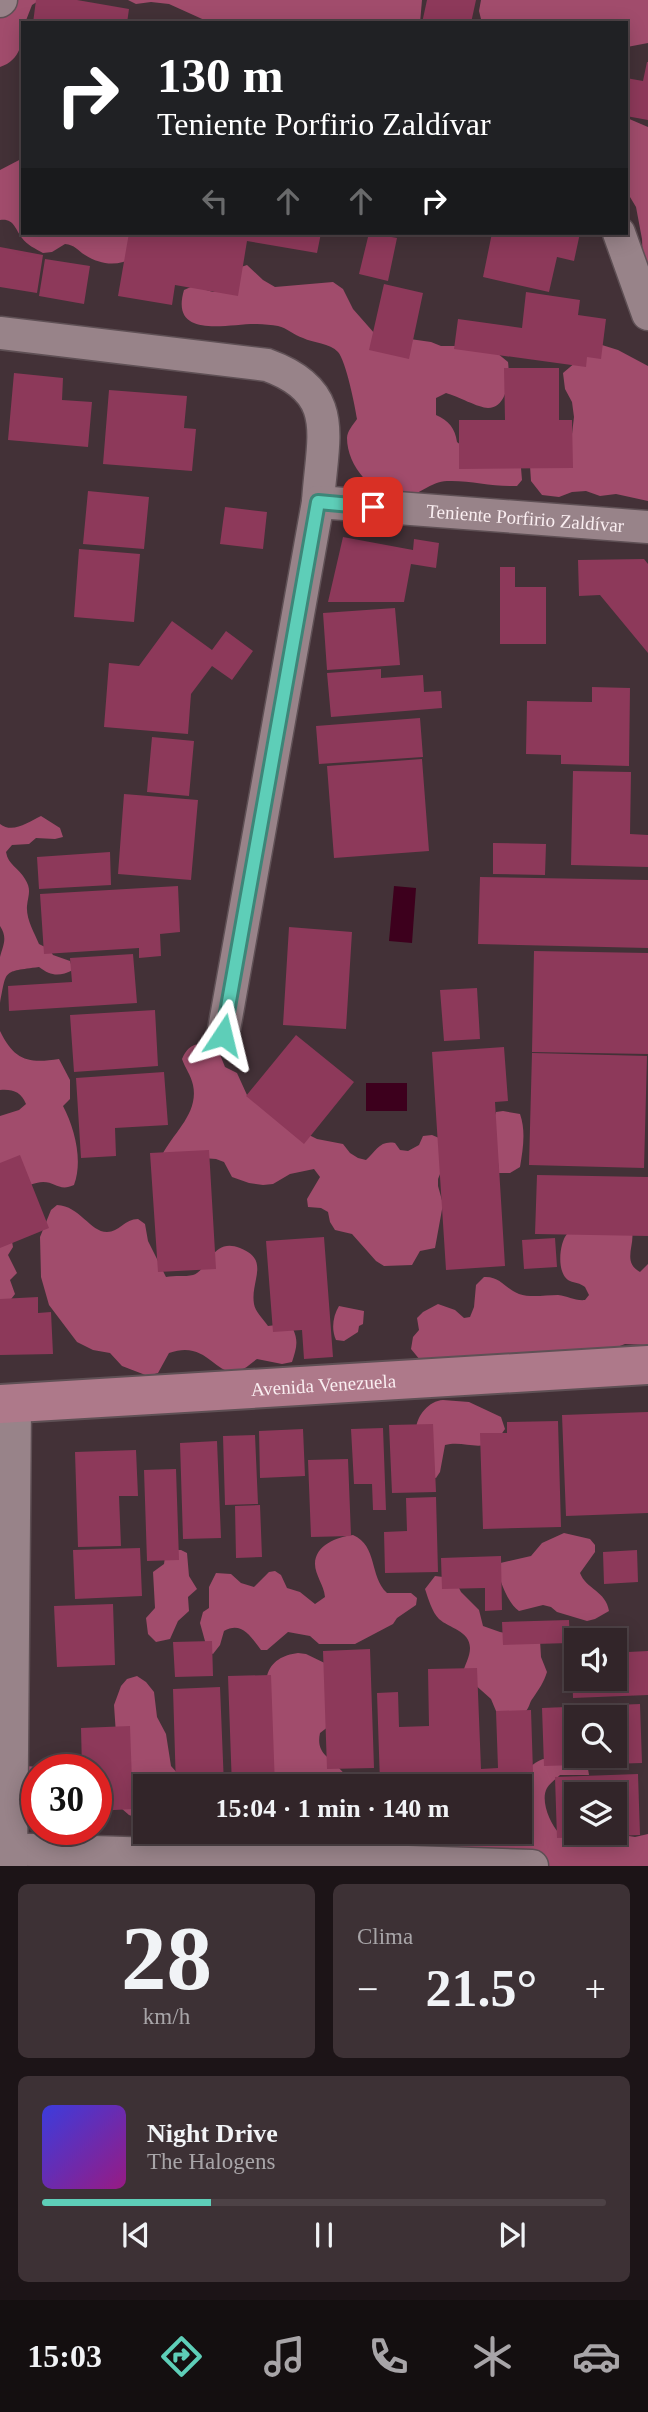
<!DOCTYPE html>
<html lang="es">
<meta charset="utf-8">
<style>
:root{--surface:#322529;--page:#3d3135;--text:#f1f3f6;--muted:#a8a5a8;--line:#4d4246;--accent:#5eceb8}
body{margin:0;font-family:Georgia,serif;background:var(--page);color:var(--text);height:100vh;display:flex;flex-direction:column;font-size:26px;white-space:nowrap}
*{box-sizing:border-box;margin:0}
p{font-size:23px;color:var(--muted)}
.icon{flex:none;width:38px;height:38px;fill:none;stroke:currentColor;stroke-width:2;stroke-linecap:round;stroke-linejoin:round}
.map{position:relative;height:1866px;overflow:hidden}
.details{display:flex;flex-direction:column;gap:18px;padding:18px;background:#1c1417;flex:1}
.details>*{flex:none}
.banner{position:absolute;left:21px;top:21px;width:607px;height:214px;border-radius:0px;box-shadow:0 4px 18px #0003,0 0 0 2px var(--line);background:#202124;color:#fff;overflow:hidden}
.controls{position:absolute;left:564px;top:1628px;display:grid;gap:14px}
.controls a{display:grid;place-items:center;width:63px;height:63px;border-radius:0px;background:var(--surface);box-shadow:0 4px 18px #0003,0 0 0 2px var(--line);font-size:35px}
.speed{position:absolute;left:21px;top:1754px;display:flex;gap:14px;font-size:35px;font-weight:700;text-align:center}
.speed>*{display:grid;place-content:center;width:91px;height:91px;border-radius:50%;background:var(--surface);box-shadow:0 4px 18px #0003,0 0 0 2px var(--line);line-height:1}
.speed .limit{border:10px solid #d22;background:#fff;color:#111}
.pin{position:absolute;display:grid;place-items:center;width:60px;height:60px;color:#fff;margin:-30px;border-radius:14px;box-shadow:0 4px 10px #0006}
.me{position:absolute;width:77px;margin:-38px;rotate:10deg;stroke-linejoin:round;filter:drop-shadow(0 0 5px #0008)}
.turn{display:flex;align-items:center;gap:24px;height:147px;padding:0 21px;font-size:32px}
.turn .icon{width:91px;height:91px;stroke-width:2.5}
.turn b{display:block;font-size:49px;line-height:60px}
.lanes{display:flex;align-items:center;height:66px;padding:0 21px;background:#0003;justify-content:center;gap:35px;direction:ltr}
.lanes .off{opacity:.35}
.big{font-size:52px;font-weight:700;line-height:1.1}
.details .tile{flex:1;display:flex;flex-direction:column;justify-content:center;gap:10px;min-width:0;padding:0 24px;border-radius:10px;background:var(--page)}
.details .dial{align-items:center;gap:0}
.dial b{font-size:91px;line-height:1}
.song{display:flex;align-items:center;gap:21px}
.cover{width:84px;height:84px;border-radius:10px;background:linear-gradient(135deg,hsl(240 70% 55%),hsl(310 70% 35%))}
.played{height:7px;border-radius:4px;background:linear-gradient(90deg,var(--accent) 30%,var(--line) 30%)}
.keys{display:flex;justify-content:space-around;direction:ltr}
.heat{display:flex;justify-content:space-between;align-items:center;font-size:38px;direction:ltr}
.details .tiles{flex:1;display:grid;gap:18px;grid-template-columns:1fr 1fr}
.tile:last-child{grid-column:span 2}
.trip{position:absolute;left:133px;top:1774px;width:399px;height:70px;border-radius:0px;background:var(--surface);box-shadow:0 4px 18px #0003,0 0 0 2px var(--line);font-weight:700;line-height:70px;text-align:center}
.tab-bar{display:flex;height:112px;justify-content:space-around;align-items:center;background:#140f10;color:var(--muted)}
.tab-bar .icon{width:49px;height:49px}
.tab-bar .active{color:var(--accent)}
.tab-bar b{font-size:32px;color:var(--text)}
.map>svg:first-child{display:block}
</style>
<div class="map">
<svg width="648" height="1866" viewBox="0 0 648 1866">
<rect width="100%" height="100%" fill="#433137"/>
<path fill="#a14c6c" d="M 15,0 L 40,0 L 32,5 L 25,23 L 23,23 C 23,42 21,60 0,67 L 0,6 Z
M 128,0 L 422,0 L 420,23 L 211,23 L 169,4 L 151,2 L 136,4 Z
M 481,0 L 648,0 L 648,43 L 627,47 L 626,23 L 482,23 L 479,11 Z
M 627,118 L 648,127 L 648,273 L 643,264 L 642,239 L 636,207 L 627,192 Z
M 23,158 L 23,233 L 134,233 L 136,242 L 134,257 C 118,267 101,265 85,255 C 77,250 75,245 65,244 L 52,252 L 43,253 C 36,249 27,245 22,238 C 15,229 14,218 0,220 L 0,170 Z
M 247,265 L 263,280 L 275,287 L 333,282 L 343,289 L 353,309 L 375,334 L 431,342 L 441,346 L 482,346 L 497,353 L 508,362 C 510,376 508,408 488,408 C 479,408 457,396 446,393 L 436,398 L 436,415 C 449,421 455,428 457,442 L 467,450 L 521,468 L 522,480 L 517,486 C 493,487 470,480 447,481 C 431,481 418,497 401,497 C 373,496 347,466 347,438 C 347,431 353,425 357,419 C 355,406 346,361 338,352 C 330,343 313,343 303,338 C 294,335 287,328 278,326 C 272,325 264,324 257,324 C 230,323 169,341 184,290 L 193,286 L 213,292 L 226,288 L 238,268 Z
M 602,345 L 618,350 L 648,366 L 648,501 L 616,494 L 600,496 L 586,491 L 572,492 L 559,497 L 542,495 L 531,481 L 530,466 L 570,451 L 574,417 L 572,402 L 565,389 L 563,373 L 576,362 Z
M 41,816 L 60,828 L 63,837 L 55,839 L 36,838 L 29,844 L 12,845 L 6,852 C 8,865 19,868 25,879 C 32,890 28,895 27,906 C 26,919 34,932 39,944 L 49,949 L 53,955 L 70,961 L 73,970 C 59,977 51,976 39,967 C 2,972 7,969 0,1003 C 0,990 0,970 0,957 C 3,945 8,938 0,926 L 0,824 C 13,834 28,822 41,816 Z
M 0,1031 C 14,1060 28,1064 59,1059 L 70,1080 L 70,1099 L 63,1106 C 75,1129 83,1161 74,1185 C 55,1194 54,1174 28,1186 L 0,1173 L 0,1116 L 19,1110 L 26,1104 C 21,1092 13,1089 0,1090 Z
M 207,1043 L 217,1047 L 225,1067 L 237,1073 L 247,1095 L 267,1103 L 309,1135 L 317,1139 L 343,1144 L 350,1153 L 358,1158 L 366,1160 C 376,1151 380,1140 395,1143 L 400,1150 L 408,1151 L 419,1145 L 423,1136 L 432,1135 L 439,1138 L 442,1169 L 438,1179 L 438,1186 L 443,1204 L 435,1248 L 420,1251 L 412,1265 L 384,1266 L 376,1261 L 352,1234 L 335,1230 L 330,1222 L 328,1212 L 321,1208 L 308,1207 L 307,1199 L 320,1177 L 314,1169 L 290,1174 L 273,1184 L 263,1185 L 249,1183 L 232,1177 L 224,1162 L 216,1159 L 162,1155 C 174,1132 199,1113 193,1085 C 191,1075 185,1068 182,1059 C 188,1046 193,1044 207,1043 Z
M 503,1111 L 520,1114 C 526,1131 523,1149 520,1167 L 510,1173 L 499,1173 L 494,1118 L 496,1112 Z
M 57,1205 C 80,1206 90,1232 107,1232 C 119,1232 125,1219 138,1219 L 145,1224 L 148,1241 L 166,1277 C 175,1275 185,1277 193,1275 C 209,1270 212,1237 240,1248 C 271,1260 250,1281 254,1304 C 255,1311 263,1319 268,1326 L 276,1325 L 293,1329 C 299,1342 296,1349 292,1362 L 282,1364 L 257,1359 C 252,1362 248,1367 243,1369 C 216,1383 210,1338 169,1353 L 158,1373 L 148,1376 L 122,1366 L 110,1353 L 93,1350 L 77,1342 L 49,1305 L 41,1277 L 40,1237 L 51,1210 Z
M 0,1229 L 11,1236 L 13,1247 L 8,1255 L 17,1273 L 10,1280 L 15,1294 L 8,1303 L 0,1309 Z
M 632,1231 C 635,1246 622,1262 640,1272 L 648,1264 L 648,1345 L 625,1344 L 602,1353 L 425,1366 L 411,1349 L 413,1337 L 419,1330 L 417,1318 L 423,1312 L 438,1304 L 455,1310 L 464,1318 L 470,1317 L 474,1307 L 476,1285 L 484,1277 C 501,1276 505,1289 519,1294 C 531,1298 545,1295 558,1295 C 568,1296 575,1301 585,1300 L 589,1295 L 585,1287 C 580,1283 575,1283 570,1281 C 556,1275 559,1243 567,1234 Z
M 339,1306 L 364,1311 L 363,1324 L 359,1326 L 358,1332 L 344,1341 L 336,1340 C 331,1329 333,1316 339,1306 Z
M 443,1400 L 469,1402 L 501,1417 L 505,1429 C 486,1458 468,1439 445,1445 L 440,1472 L 436,1478 L 430,1477 L 416,1429 C 417,1415 429,1401 443,1400 Z
M 564,1533 L 590,1539 L 595,1545 L 595,1552 L 580,1573 C 586,1589 606,1591 609,1611 L 595,1619 L 587,1621 L 557,1612 L 551,1607 L 543,1605 L 519,1611 C 507,1603 499,1578 496,1564 L 531,1556 L 542,1543 Z
M 353,1535 C 378,1546 369,1576 387,1593 L 411,1593 L 417,1598 L 416,1605 L 397,1618 L 393,1624 L 355,1644 L 319,1644 L 310,1636 L 288,1632 L 267,1650 L 261,1650 C 251,1637 242,1621 224,1631 L 220,1645 L 213,1654 L 208,1652 L 200,1623 L 203,1612 L 209,1608 L 209,1587 L 216,1573 L 231,1574 L 241,1583 L 254,1587 L 269,1572 L 275,1571 L 281,1575 L 287,1588 L 300,1592 L 315,1604 L 325,1597 C 324,1585 315,1575 315,1564 C 315,1545 337,1537 353,1535 Z
M 174,1550 L 181,1550 L 187,1553 L 189,1576 L 197,1589 L 188,1597 L 189,1611 L 178,1621 L 170,1639 L 156,1642 L 148,1634 L 146,1618 L 155,1608 L 153,1572 L 164,1564 L 165,1557 Z
M 435,1576 L 451,1578 L 457,1584 L 461,1592 L 479,1610 L 483,1626 L 500,1632 L 540,1640 L 541,1657 L 547,1672 C 544,1682 539,1689 533,1698 C 530,1701 530,1705 528,1708 C 522,1720 505,1716 496,1711 L 491,1699 L 463,1674 C 464,1665 470,1658 470,1648 C 470,1631 449,1628 439,1619 C 432,1612 428,1598 425,1589 Z
M 298,1653 L 306,1654 L 335,1668 L 333,1723 L 320,1733 C 316,1752 327,1756 338,1767 C 346,1775 350,1782 360,1787 L 271,1787 L 267,1676 C 271,1661 283,1655 298,1653 Z
M 137,1676 L 146,1682 L 154,1692 L 157,1717 L 166,1734 L 171,1766 L 189,1786 L 145,1787 L 145,1817 L 138,1818 L 129,1815 L 121,1808 L 114,1705 L 121,1686 L 127,1679 Z
M 543,1759 L 587,1763 L 589,1775 L 560,1775 C 556,1779 550,1783 547,1788 C 540,1800 550,1824 559,1833 L 617,1834 L 635,1837 L 648,1834 L 648,1866 L 381,1866 L 389,1850 L 384,1832 L 520,1832 C 520,1806 513,1770 543,1759 Z
M 55,1763 L 60,1769 L 37,1769 L 37,1827 C 20,1807 22,1790 25,1766 L 39,1767 Z
M 271,1832 L 372,1832 L 378,1848 L 270,1845 Z"/>
<path fill="#3d001d" d="M 394,886 L 416,888 L 412,943 L 389,941 Z
M 366,1083 L 407,1083 L 407,1111 L 366,1111 Z"/>
<path fill="#8d395a" fill-rule="evenodd" d="M 36,0 L 77,0 L 129,9 L 127,23 L 33,23 Z
M 427,0 L 476,0 L 471,23 L 422,23 Z
M 647,62 L 648,62 L 648,120 L 626,116 L 626,78 L 643,81 Z
M 129,233 L 321,233 L 317,253 L 247,241 L 238,296 L 175,285 L 172,305 L 118,296 Z
M 369,233 L 397,238 L 388,281 L 359,274 Z
M 492,233 L 580,233 L 574,261 L 557,257 L 549,292 L 483,277 Z
M 0,247 L 43,255 L 37,293 L 0,287 Z
M 45,259 L 90,266 L 84,304 L 39,296 Z
M 384,284 L 423,293 L 409,359 L 369,350 Z
M 526,292 L 580,300 L 578,315 L 606,319 L 601,359 L 587,357 L 586,367 L 454,349 L 458,319 L 522,328 Z
M 504,368 L 559,368 L 559,420 L 572,420 L 573,468 L 459,469 L 459,420 L 505,420 Z
M 14,373 L 63,378 L 62,400 L 92,402 L 88,447 L 8,440 Z
M 109,390 L 187,396 L 184,428 L 196,429 L 192,471 L 103,464 Z
M 88,491 L 149,497 L 144,549 L 83,544 Z
M 225,507 L 267,512 L 263,549 L 220,544 Z
M 343,537 L 413,550 L 414,539 L 439,543 L 436,568 L 411,564 L 404,602 L 328,602 Z
M 79,549 L 140,554 L 134,622 L 74,617 Z
M 644,559 L 648,564 L 648,653 L 600,595 L 579,596 L 578,560 Z
M 500,567 L 515,567 L 515,587 L 546,587 L 546,644 L 500,644 Z
M 395,608 L 400,665 L 327,670 L 323,613 Z
M 172,621 L 212,650 L 226,631 L 253,651 L 232,680 L 212,666 L 191,694 L 188,734 L 104,727 L 109,663 L 139,666 Z
M 381,669 L 381,678 L 423,675 L 424,692 L 441,691 L 442,708 L 331,717 L 327,673 Z
M 592,687 L 630,688 L 629,766 L 561,764 L 561,755 L 526,754 L 527,701 L 592,702 Z
M 420,718 L 423,757 L 319,764 L 316,726 Z
M 152,737 L 194,741 L 189,796 L 147,792 Z
M 422,759 L 429,851 L 334,858 L 327,766 Z
M 573,771 L 631,772 L 630,834 L 648,835 L 648,867 L 571,865 Z
M 124,794 L 198,800 L 191,880 L 118,874 Z
M 493,843 L 546,844 L 545,875 L 493,874 Z
M 110,852 L 111,885 L 39,889 L 37,857 Z
M 480,877 L 648,880 L 648,948 L 478,944 Z
M 178,886 L 180,932 L 160,934 L 161,956 L 139,958 L 139,948 L 44,954 L 40,894 Z
M 289,927 L 352,932 L 346,1029 L 283,1025 Z
M 534,951 L 648,953 L 648,1054 L 532,1052 Z
M 133,954 L 137,1003 L 9,1011 L 8,986 L 72,982 L 70,958 Z
M 477,988 L 480,1039 L 444,1041 L 440,990 Z
M 155,1010 L 158,1066 L 74,1072 L 70,1015 Z
M 296,1035 L 354,1082 L 304,1144 L 246,1096 Z
M 504,1047 L 508,1101 L 495,1102 L 505,1266 L 446,1270 L 432,1052 Z
M 532,1053 L 647,1056 L 644,1168 L 529,1165 Z
M 164,1072 L 168,1125 L 115,1128 L 116,1156 L 81,1158 L 76,1078 Z
M 209,1150 L 216,1269 L 158,1272 L 150,1153 Z
M 20,1155 L 49,1228 L 0,1248 L 0,1163 Z
M 537,1175 L 648,1177 L 648,1236 L 535,1234 Z
M 324,1237 L 333,1357 L 304,1359 L 302,1330 L 273,1332 L 266,1241 Z
M 555,1238 L 557,1267 L 524,1269 L 522,1240 Z
M 38,1297 L 38,1313 L 51,1312 L 53,1354 L 0,1355 L 0,1299 Z
M 648,1412 L 648,1513 L 566,1516 L 562,1415 Z
M 558,1421 L 561,1527 L 483,1529 L 480,1433 L 507,1433 L 507,1422 Z
M 433,1424 L 436,1492 L 392,1493 L 389,1425 Z
M 383,1428 L 386,1510 L 373,1510 L 372,1484 L 354,1484 L 351,1429 Z
M 303,1429 L 305,1476 L 260,1478 L 259,1431 Z
M 255,1435 L 258,1504 L 225,1505 L 223,1436 Z
M 217,1441 L 221,1538 L 183,1539 L 180,1443 Z
M 136,1450 L 138,1496 L 119,1496 L 121,1546 L 78,1547 L 75,1452 Z
M 348,1459 L 351,1536 L 311,1537 L 308,1460 Z
M 176,1469 L 179,1560 L 147,1561 L 144,1470 Z
M 436,1497 L 438,1572 L 385,1573 L 384,1532 L 407,1531 L 406,1498 Z
M 260,1505 L 262,1557 L 236,1558 L 235,1506 Z
M 140,1548 L 142,1596 L 75,1599 L 73,1550 Z
M 637,1550 L 638,1582 L 604,1584 L 603,1552 Z
M 501,1556 L 502,1610 L 485,1611 L 485,1588 L 442,1589 L 441,1558 Z
M 113,1604 L 115,1665 L 57,1667 L 54,1606 Z
M 569,1620 L 570,1643 L 503,1645 L 502,1622 Z
M 627,1632 L 628,1652 L 648,1651 L 648,1695 L 573,1698 L 571,1634 ZM 576,1640 L 614,1640 L 614,1678 L 576,1678 Z
M 212,1641 L 213,1676 L 175,1677 L 173,1642 Z
M 370,1649 L 374,1768 L 327,1769 L 323,1651 Z
M 477,1668 L 481,1769 L 498,1768 L 496,1711 L 531,1710 L 534,1803 L 520,1803 L 520,1787 L 481,1787 L 481,1780 L 380,1783 L 377,1693 L 398,1692 L 399,1727 L 429,1726 L 428,1669 Z
M 271,1675 L 275,1787 L 232,1787 L 228,1676 Z
M 220,1687 L 224,1785 L 176,1787 L 173,1689 Z
M 640,1704 L 642,1763 L 544,1766 L 542,1708 ZM 576,1717 L 614,1717 L 614,1755 L 576,1755 Z
M 130,1726 L 133,1809 L 96,1811 L 96,1769 L 82,1769 L 81,1728 Z
M 638,1774 L 640,1835 L 557,1838 L 555,1777 ZM 576,1794 L 614,1794 L 614,1832 L 576,1832 Z"/>
<g fill="none" stroke-linecap="round" stroke-linejoin="round">
<g stroke="#5f5055" stroke-width="35">
<g id="minor">
<path d="M 0,1 L 1,0"/>
<path d="M 619,233 L 648,314"/>
<path d="M 0,333 L 267,365 C 342,392 322,437 318,502 L 223,1035"/>
<path id="s1" d="M 318,502 L 648,527"/>
<path d="M 0,1849 L 532,1866"/>
<path d="M 11,1866 L 15,1404"/>
</g>
</g>
<g stroke="#5f5055" stroke-width="42">
<g id="major">
<path id="s2" d="M 0,1404 L 648,1365"/>
</g>
</g>
<use href="#minor" stroke="#988389" stroke-width="32"/>
<use href="#major" stroke="#ae798a" stroke-width="38"/>
</g>
<g fill="none" stroke-linecap="round" stroke-linejoin="round">
<g stroke="#3d8678" stroke-width="18">
<path id="route" d="M 223,1035 L 318,502 L 373,507"/>
</g>
<use href="#route" stroke="#5eceb8" stroke-width="12"/>
</g>
<g text-anchor="middle" dominant-baseline="central" stroke-width="7" stroke-linejoin="round" paint-order="stroke">
<g font-size="19" fill="#faeef1" stroke="#39272d">
<text stroke="none"><textPath href="#s1" startOffset="208">Teniente Porfirio Zaldívar</textPath></text>
<text stroke="none"><textPath href="#s2" startOffset="324">Avenida Venezuela</textPath></text>
</g>
</g>
</svg>
<div class="controls">
<a><svg class="icon" aria-label="sound" viewBox="0 0 24 24"><path d="M4 9h4l5-4v14l-5-4H4zM17 9q2 3 0 6"/></svg></a>
<a><svg class="icon" aria-label="search" viewBox="0 0 24 24"><circle cx="10" cy="10" r="6"/><path d="M15 15l6 6"/></svg></a>
<a><svg class="icon" aria-label="layers" viewBox="0 0 24 24"><path d="M12 4l9 5-9 5-9-5zM3 14l9 5 9-5"/></svg></a>
</div>
<div class="speed"><div class="limit">30</div></div>
<div class="pin" style="left:373px;top:507px;background:#d93025"><svg class="icon" aria-label="arrive" viewBox="0 0 24 24"><path d="M6 21V4h12l-3 4 3 4H6"/></svg></div>
<svg class="me" style="left:223px;top:1035px" viewBox="-20 -20 40 40"><path d="M0-17L14 15 0 8-14 15z" fill="#5eceb8" stroke="#fff" stroke-width="4"/></svg>
<div class="trip">15:04 · 1 min · 140 m</div>
<div class="banner">
<div class="turn"><svg class="icon" aria-label="right" viewBox="0 0 24 24"><path d="M7 20v-9h11M14 6l5 5-5 5"/></svg><div><b>130 m</b>Teniente Porfirio Zaldívar</div></div>
<div class="lanes"><svg class="icon off" aria-label="left" viewBox="0 0 24 24"><path d="M17 20v-9H6M10 6l-5 5 5 5"/></svg><svg class="icon off" aria-label="ahead" viewBox="0 0 24 24"><path d="M12 20V5M6 11l6-6 6 6"/></svg><svg class="icon off" aria-label="ahead" viewBox="0 0 24 24"><path d="M12 20V5M6 11l6-6 6 6"/></svg><svg class="icon" aria-label="right" viewBox="0 0 24 24"><path d="M7 20v-9h11M14 6l5 5-5 5"/></svg></div>
</div>
</div>
<section class="details">
<div class="tiles">
<div class="tile dial"><b>28</b><p>km/h</p></div>
<div class="tile"><p>Clima</p>
<div class="heat"><a>−</a><b class="big">21.5°</b><a>+</a></div>
</div>
<div class="tile">
<div class="song"><i class="cover"></i><div><b>Night Drive</b><p>The Halogens</p></div></div>
<div class="played"></div>
<div class="keys"><svg class="icon" aria-label="previous" viewBox="0 0 24 24"><path d="M18 5L8 12l10 7zM5 5v14"/></svg><svg class="icon" aria-label="pause" viewBox="0 0 24 24"><path d="M8 5v14M16 5v14"/></svg><svg class="icon" aria-label="next" viewBox="0 0 24 24"><path d="M6 5l10 7-10 7zM19 5v14"/></svg></div>
</div>
</div>
</section>
<nav class="tab-bar">
<b>15:03</b>
<svg class="icon active" aria-label="directions" viewBox="0 0 24 24"><path d="M12 3l9 9-9 9-9-9zM9 14v-3h6M13 9l2 2-2 2"/></svg>
<svg class="icon" aria-label="music" viewBox="0 0 24 24"><path d="M9 18V5l10-2v13"/><circle cx="6" cy="18" r="3"/><circle cx="16" cy="16" r="3"/></svg>
<svg class="icon" aria-label="phone" viewBox="0 0 24 24"><path d="M5 4h4l2 5-3 2q2 4 5 5l2-3 5 2v4C11 20 4 13 5 4z"/></svg>
<svg class="icon" aria-label="climate" viewBox="0 0 24 24"><path d="M12 3v18M4 7l16 10M4 17L20 7"/></svg>
<svg class="icon" aria-label="car" viewBox="0 0 24 24"><path d="M5 17H2v-5l4-1 3-4h7l3 4 3 1v5h-3M9 17h6M6 11h13"/><circle cx="7" cy="17" r="2"/><circle cx="17" cy="17" r="2"/></svg>
</nav>
